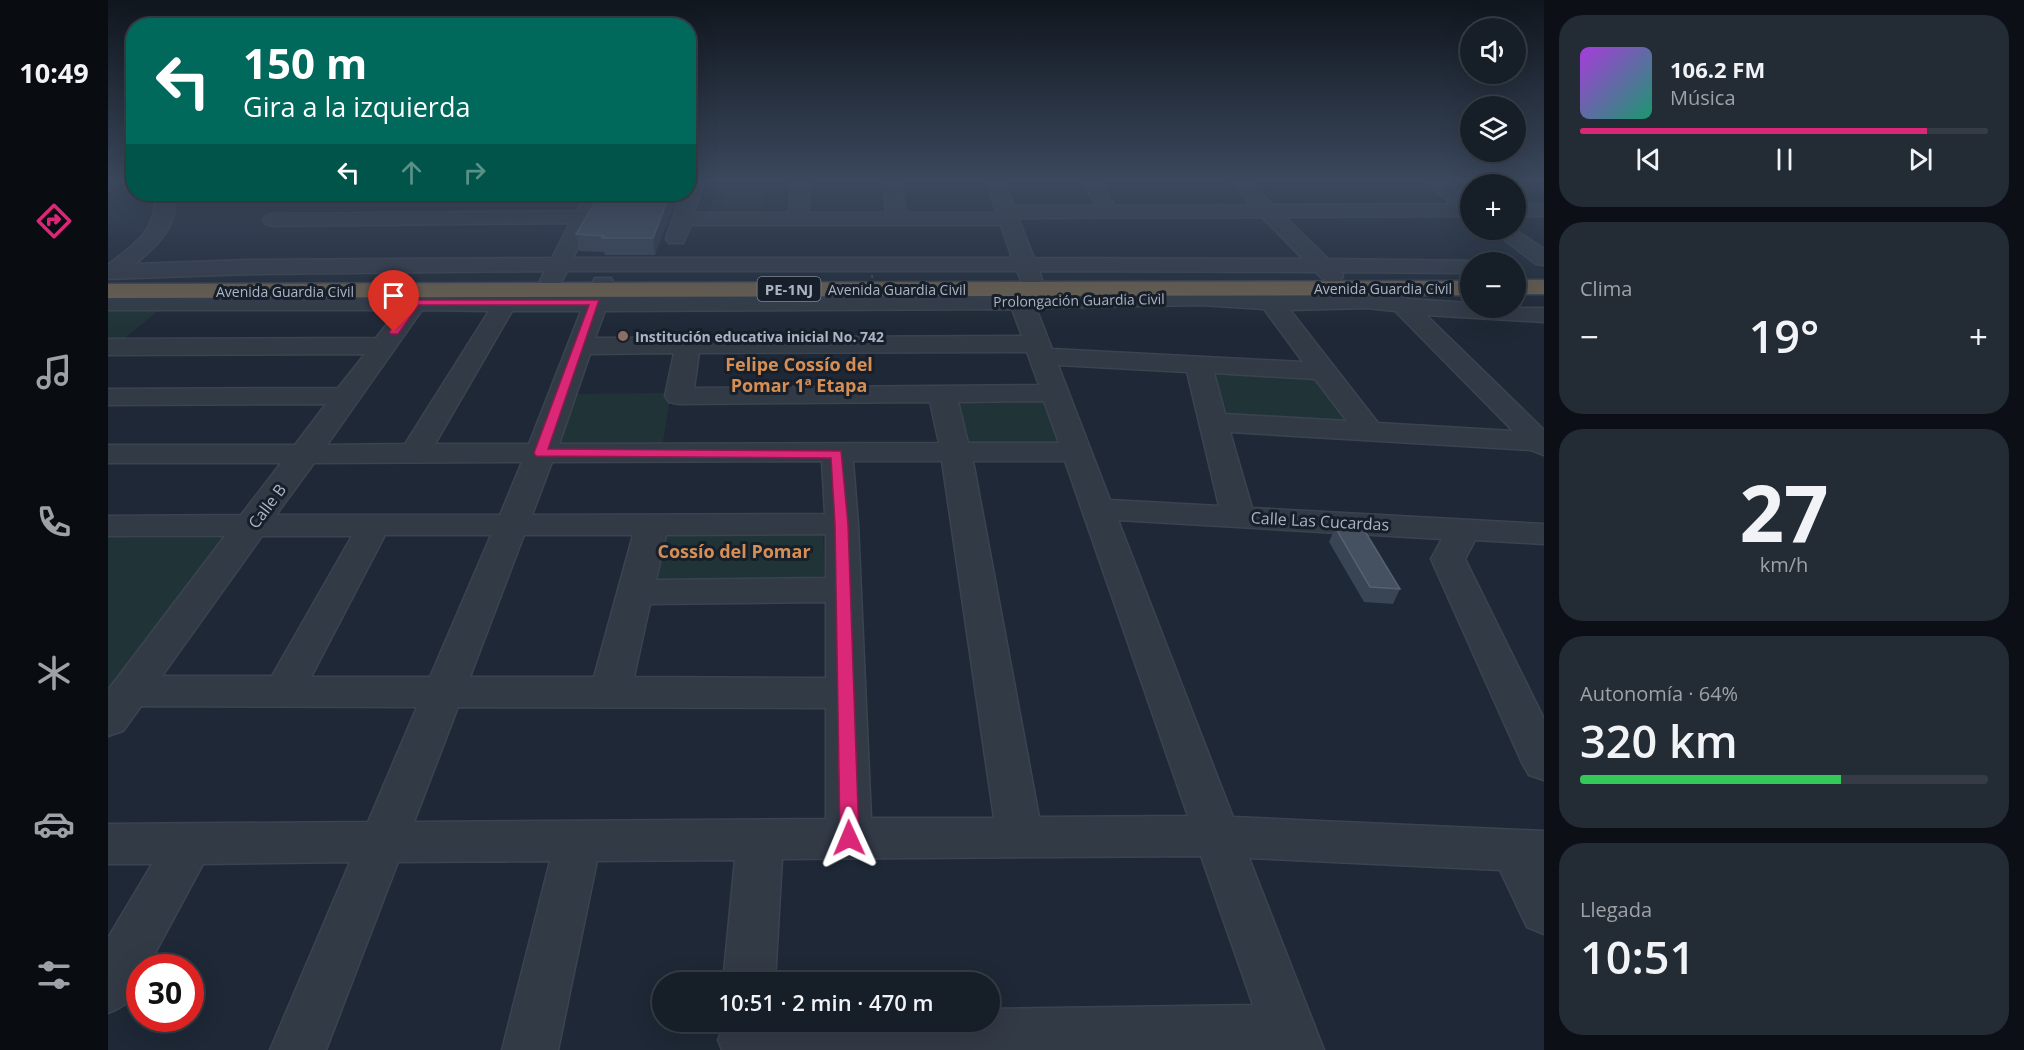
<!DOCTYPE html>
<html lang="es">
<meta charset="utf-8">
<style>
:root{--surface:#161e28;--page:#232b34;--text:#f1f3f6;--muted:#9ea2a8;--line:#353c45;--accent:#db2777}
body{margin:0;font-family:"Open Sans",sans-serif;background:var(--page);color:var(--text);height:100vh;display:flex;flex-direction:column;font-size:22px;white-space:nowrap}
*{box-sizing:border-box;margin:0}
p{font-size:20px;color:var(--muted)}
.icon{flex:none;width:33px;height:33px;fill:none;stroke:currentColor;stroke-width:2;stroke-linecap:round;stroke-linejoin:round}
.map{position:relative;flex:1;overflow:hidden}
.details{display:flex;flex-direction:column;gap:15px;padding:15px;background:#0c1016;width:480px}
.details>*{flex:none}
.hud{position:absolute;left:18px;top:18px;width:570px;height:183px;border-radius:24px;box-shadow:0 6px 24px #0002,0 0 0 2px var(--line);background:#00695c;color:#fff;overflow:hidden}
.tools{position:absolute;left:1352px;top:18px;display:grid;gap:12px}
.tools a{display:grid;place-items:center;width:66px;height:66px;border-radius:50%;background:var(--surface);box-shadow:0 6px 24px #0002,0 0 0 2px var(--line);font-size:30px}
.speed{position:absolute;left:18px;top:954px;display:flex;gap:12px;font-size:30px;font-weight:700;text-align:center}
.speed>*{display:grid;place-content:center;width:78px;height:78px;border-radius:50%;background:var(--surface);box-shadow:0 6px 24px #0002,0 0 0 2px var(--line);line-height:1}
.speed .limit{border:9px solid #d22;background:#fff;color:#111}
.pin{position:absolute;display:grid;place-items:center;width:51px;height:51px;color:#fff;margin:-62px -26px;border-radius:50% 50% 50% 0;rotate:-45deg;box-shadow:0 0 6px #0007}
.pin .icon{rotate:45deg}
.me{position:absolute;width:66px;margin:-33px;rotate:359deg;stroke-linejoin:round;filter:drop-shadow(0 0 4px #0008)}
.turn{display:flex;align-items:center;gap:21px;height:126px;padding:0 18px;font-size:27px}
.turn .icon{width:78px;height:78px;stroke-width:2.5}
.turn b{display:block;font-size:42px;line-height:51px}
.lanes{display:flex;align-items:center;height:57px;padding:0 18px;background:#0003;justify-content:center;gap:30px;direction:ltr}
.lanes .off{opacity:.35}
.big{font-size:45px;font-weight:600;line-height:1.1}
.details .widget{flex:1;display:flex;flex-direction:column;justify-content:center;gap:9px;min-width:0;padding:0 21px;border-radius:24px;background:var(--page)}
.details .dial{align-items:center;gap:0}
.dial b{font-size:78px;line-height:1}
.song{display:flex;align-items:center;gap:18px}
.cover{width:72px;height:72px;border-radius:9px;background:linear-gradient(135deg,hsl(280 70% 55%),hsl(160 70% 35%))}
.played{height:6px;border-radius:3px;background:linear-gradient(90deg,var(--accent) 85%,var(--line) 85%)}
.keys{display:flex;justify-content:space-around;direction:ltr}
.heat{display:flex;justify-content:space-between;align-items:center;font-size:33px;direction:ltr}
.charge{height:9px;border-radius:4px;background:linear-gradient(90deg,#34c759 64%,var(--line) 0)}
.trip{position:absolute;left:544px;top:972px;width:348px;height:60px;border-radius:30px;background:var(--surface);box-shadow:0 6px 24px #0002,0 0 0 2px var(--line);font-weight:600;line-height:60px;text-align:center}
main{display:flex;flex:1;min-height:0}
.tabs{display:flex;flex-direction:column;width:108px;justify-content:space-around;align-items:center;background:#090c10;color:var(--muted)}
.tabs .icon{width:42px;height:42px}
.tabs .current{color:var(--accent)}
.tabs b{font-size:27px;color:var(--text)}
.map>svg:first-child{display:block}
</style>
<main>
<nav class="tabs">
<b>10:49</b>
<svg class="icon current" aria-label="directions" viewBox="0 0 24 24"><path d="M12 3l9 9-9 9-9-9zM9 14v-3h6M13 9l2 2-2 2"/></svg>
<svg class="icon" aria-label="music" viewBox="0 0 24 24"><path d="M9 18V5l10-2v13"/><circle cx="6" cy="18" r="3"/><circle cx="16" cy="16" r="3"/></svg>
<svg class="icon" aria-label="phone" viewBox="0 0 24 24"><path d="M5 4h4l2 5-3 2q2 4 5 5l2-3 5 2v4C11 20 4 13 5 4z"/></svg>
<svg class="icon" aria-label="climate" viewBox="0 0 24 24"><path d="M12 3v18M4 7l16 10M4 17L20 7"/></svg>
<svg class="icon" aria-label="car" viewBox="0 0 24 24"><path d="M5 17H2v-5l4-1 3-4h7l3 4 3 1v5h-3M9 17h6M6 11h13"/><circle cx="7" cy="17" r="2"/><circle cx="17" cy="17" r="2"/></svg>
<svg class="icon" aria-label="filters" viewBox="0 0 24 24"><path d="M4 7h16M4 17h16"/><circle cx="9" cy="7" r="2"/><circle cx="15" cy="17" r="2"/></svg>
</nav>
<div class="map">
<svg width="1436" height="1050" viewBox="0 0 1436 1050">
<rect width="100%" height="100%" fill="#1e2836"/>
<path fill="#203437" d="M 620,185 L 658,185 L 655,210 L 614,210 Z
M 56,306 L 10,344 L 0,344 L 0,307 Z
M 1095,369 L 1213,375 L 1248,426 L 1118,420 Z
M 563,393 L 554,447 L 447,448 L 463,394 Z
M 842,398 L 938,399 L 956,446 L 850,447 Z
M 547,532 L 715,532 L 717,587 L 534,587 Z
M 0,537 L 122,538 L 0,698 Z"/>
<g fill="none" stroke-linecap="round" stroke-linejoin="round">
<g stroke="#3b4350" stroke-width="3">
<path id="minor" d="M 580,182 L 595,182 L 586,213 L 681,213 L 683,182 L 701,182 L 701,213 L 778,213 L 775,182 L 793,182 L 798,213 L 889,213 L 878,182 L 896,182 L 906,206 L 988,206 L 974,182 L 992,182 L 1007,206 L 1143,205 L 1122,182 L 1141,182 L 1165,205 L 1344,204 L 1316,182 L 1337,182 L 1362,199 L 1362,216 L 1177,217 L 1220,259 L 1370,261 L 1362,262 L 1362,273 L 1233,272 L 1235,276 L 1232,281 C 1220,284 1216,281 1208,272 L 931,271 L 934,280 L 931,285 L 918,286 L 922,294 L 1093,291 L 1145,294 L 1143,290 L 1146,285 C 1159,282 1162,286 1170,295 L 1291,295 L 1301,299 L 1362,303 L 1362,308 L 1436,308 L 1436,322 L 1318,315 L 1436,430 L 1436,455 L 1423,450 L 1122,432 L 1144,508 L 1436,524 L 1436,544 L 1367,540 L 1357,559 L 1436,719 L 1436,780 L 1421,775 L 1414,763 L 1323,559 L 1334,539 L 1010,520 L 1125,817 L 1436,831 L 1436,934 L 1419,927 L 1392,870 L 1141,858 L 1216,1050 L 614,1050 L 610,1040 L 617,1022 L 882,1022 L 882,1009 L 1145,1005 L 1093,856 L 674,859 L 667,982 L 615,982 L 627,860 L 489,861 L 450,1050 L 394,1050 L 442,861 L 290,862 L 218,1050 L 162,1050 L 242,862 L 95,864 L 39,968 L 32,968 C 32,993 23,1004 0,1013 L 0,938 L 44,864 L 0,864 L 0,824 L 260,822 L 309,707 L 33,706 L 15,731 L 0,736 L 0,690 L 117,536 L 0,536 L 0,516 L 133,515 L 173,463 L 0,463 L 0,445 L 187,445 L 218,404 L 0,405 L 0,389 L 230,388 L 257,354 L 0,355 L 0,339 L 268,338 L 290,310 L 0,310 L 0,296 L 300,296 C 308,286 312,282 325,285 L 328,290 L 324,296 L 478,297 L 487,278 L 503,278 L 506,283 L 502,297 L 899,295 L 898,289 L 901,284 L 914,283 L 909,271 L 459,271 L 451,286 L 435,286 L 432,281 L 437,271 L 141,274 L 0,279 L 0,265 C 27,243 49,232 47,194 L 65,194 C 73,224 49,246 27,264 L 141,260 L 444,258 L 462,223 L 165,226 L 158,224 L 155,220 L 158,216 L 165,214 L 469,211 L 478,194 L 496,194 L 465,258 L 904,258 L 893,225 L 583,225 L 575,243 L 561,243 L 558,239 L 573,194 L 580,194 ZM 1154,217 L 1195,259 L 926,258 L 910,218 ZM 1093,305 L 1156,309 L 1195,362 L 944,349 L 928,308 ZM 1259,308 L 1287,311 L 1405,431 L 1270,423 L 1182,310 ZM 904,309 L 914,336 L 487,338 L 497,311 ZM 314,310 L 381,311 L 297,444 L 219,445 ZM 404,311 L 473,311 L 421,444 L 327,444 ZM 919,352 L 931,385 L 586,388 L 591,353 ZM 566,353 L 557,396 L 561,402 L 571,404 L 822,402 L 831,443 L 451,444 L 482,354 ZM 950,365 L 1079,372 L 1111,506 L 1002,500 ZM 1106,373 L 1207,379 L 1239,421 L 1117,414 ZM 936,401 L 951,443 L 860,443 L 850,402 ZM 714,461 L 717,514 L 424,515 L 444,462 ZM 745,461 L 834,461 L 886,818 L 763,818 L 750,524 ZM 865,461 L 957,461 L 1080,816 L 931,817 ZM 414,462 L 392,515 L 168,515 L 206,463 ZM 718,534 L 718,578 L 548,580 L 558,535 ZM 277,535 L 383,535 L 322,677 L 203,677 ZM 416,535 L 525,535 L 486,677 L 362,677 ZM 154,536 L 244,536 L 164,676 L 54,676 ZM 718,602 L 718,678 L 526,677 L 542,604 ZM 350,707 L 718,708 L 718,819 L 306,822 Z
M 1407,204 L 1436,204 L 1436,216 L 1407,216 Z
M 1384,230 L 1407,230 L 1436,249 L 1436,265 L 1428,264 Z"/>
</g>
<g stroke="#3c4451" stroke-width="3">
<path id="highway" d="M 1407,280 L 1436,280 L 1436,294 L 1407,294 Z
M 1362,281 L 1362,295 L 0,298 L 0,284 Z"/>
</g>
<use href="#minor" fill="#323a46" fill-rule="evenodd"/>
<use href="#highway" fill="#6d614e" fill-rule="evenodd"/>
<path stroke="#394d4f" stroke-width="2" stroke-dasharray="3 3" stroke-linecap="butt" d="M 764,275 L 766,296"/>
</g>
<path fill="#394455" d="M 566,204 L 547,255 L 497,255 L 496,252 L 471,251 L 468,234 Z
M 1227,527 L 1292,589 L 1285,604 L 1256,602 L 1221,542 Z"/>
<path fill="#293444" d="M 562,194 L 565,194 L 566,204 L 547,255 L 545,238 Z"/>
<path fill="#455061" stroke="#556071" stroke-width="1.5" d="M 492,194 L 562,194 L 545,238 L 494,238 L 496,236 L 468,234 Z
M 1227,527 L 1255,528 L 1292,589 L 1262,587 Z"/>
<linearGradient id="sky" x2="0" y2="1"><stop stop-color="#10161e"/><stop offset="0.55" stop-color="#3b485d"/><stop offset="1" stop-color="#3b485d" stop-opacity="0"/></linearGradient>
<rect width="1436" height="329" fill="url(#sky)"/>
<path fill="#db2777" stroke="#8e194d" stroke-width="1.5" d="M 305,300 L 491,300 L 440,449 L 733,451 L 740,524 L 751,838 L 748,844 L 741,846 L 735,844 L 732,838 L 727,524 L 723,458 L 428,456 L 426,453 L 481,305 L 311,305 L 290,334 L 283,334 L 281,332 Z"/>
<circle fill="#8d6e63" stroke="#171f2a" stroke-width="2" cx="515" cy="336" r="6"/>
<g text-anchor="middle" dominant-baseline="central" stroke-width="6" stroke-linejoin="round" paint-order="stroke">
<g font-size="14" fill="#abb4c4" stroke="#171f2a">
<text x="1275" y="288">Avenida Guardia Civil</text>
<text x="789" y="289">Avenida Guardia Civil</text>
<text x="177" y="291">Avenida Guardia Civil</text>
<text transform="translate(971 300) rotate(-1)">Prolongación Guardia Civil</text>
</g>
<g font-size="14" font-weight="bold" fill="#abb4c4" stroke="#171f2a" text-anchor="start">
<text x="527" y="336">Institución educativa inicial No. 742</text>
</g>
<rect fill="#171f2a" stroke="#7f8796" stroke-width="1.5" x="649.5" y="277" width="63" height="24" rx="4.5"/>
<g font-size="15" font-weight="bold" fill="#abb4c4">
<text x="681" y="289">PE-1NJ</text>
</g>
<g font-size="16" fill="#abb4c4" stroke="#171f2a">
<text transform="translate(159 506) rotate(-53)">Calle B</text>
<text transform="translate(1212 521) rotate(3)">Calle Las Cucardas</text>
</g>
<g font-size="18" font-weight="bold" fill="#d58f55" stroke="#171f2a">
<text x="691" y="364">Felipe Cossío del<tspan x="691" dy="21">Pomar 1ª Etapa</tspan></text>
<text x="626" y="551">Cossío del Pomar</text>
</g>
</g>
</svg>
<div class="tools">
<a><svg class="icon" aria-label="sound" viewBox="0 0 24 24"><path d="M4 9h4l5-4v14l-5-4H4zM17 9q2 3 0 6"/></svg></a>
<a><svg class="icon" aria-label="layers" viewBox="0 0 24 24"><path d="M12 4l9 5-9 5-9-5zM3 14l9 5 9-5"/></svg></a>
<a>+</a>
<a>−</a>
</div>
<div class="speed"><div class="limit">30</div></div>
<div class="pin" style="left:286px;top:332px;background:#d93025"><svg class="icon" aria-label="arrive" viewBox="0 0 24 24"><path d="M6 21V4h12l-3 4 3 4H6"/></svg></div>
<svg class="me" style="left:741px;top:838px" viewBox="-20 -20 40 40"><path d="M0-17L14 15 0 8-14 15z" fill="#db2777" stroke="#fff" stroke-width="4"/></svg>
<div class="trip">10:51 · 2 min · 470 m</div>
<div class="hud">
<div class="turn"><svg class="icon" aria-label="left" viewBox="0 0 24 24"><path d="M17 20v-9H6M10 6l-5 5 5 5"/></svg><div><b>150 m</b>Gira a la izquierda</div></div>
<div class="lanes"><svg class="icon" aria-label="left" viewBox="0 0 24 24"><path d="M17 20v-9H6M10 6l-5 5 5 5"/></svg><svg class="icon off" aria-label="ahead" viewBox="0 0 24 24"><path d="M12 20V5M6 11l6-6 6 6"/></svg><svg class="icon off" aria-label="right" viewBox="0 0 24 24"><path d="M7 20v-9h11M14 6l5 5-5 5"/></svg></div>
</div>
</div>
<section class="details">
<div class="widget">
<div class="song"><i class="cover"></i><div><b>106.2 FM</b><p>Música</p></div></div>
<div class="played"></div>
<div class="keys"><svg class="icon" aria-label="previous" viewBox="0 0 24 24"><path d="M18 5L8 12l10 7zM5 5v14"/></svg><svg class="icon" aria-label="pause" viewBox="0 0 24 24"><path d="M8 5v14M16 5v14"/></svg><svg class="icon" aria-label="next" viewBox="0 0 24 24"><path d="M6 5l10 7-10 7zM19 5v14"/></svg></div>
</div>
<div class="widget"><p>Clima</p>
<div class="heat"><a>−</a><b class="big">19°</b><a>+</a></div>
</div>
<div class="widget dial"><b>27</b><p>km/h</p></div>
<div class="widget"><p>Autonomía · 64%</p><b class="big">320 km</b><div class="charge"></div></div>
<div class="widget"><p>Llegada</p><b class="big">10:51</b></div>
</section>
</main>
